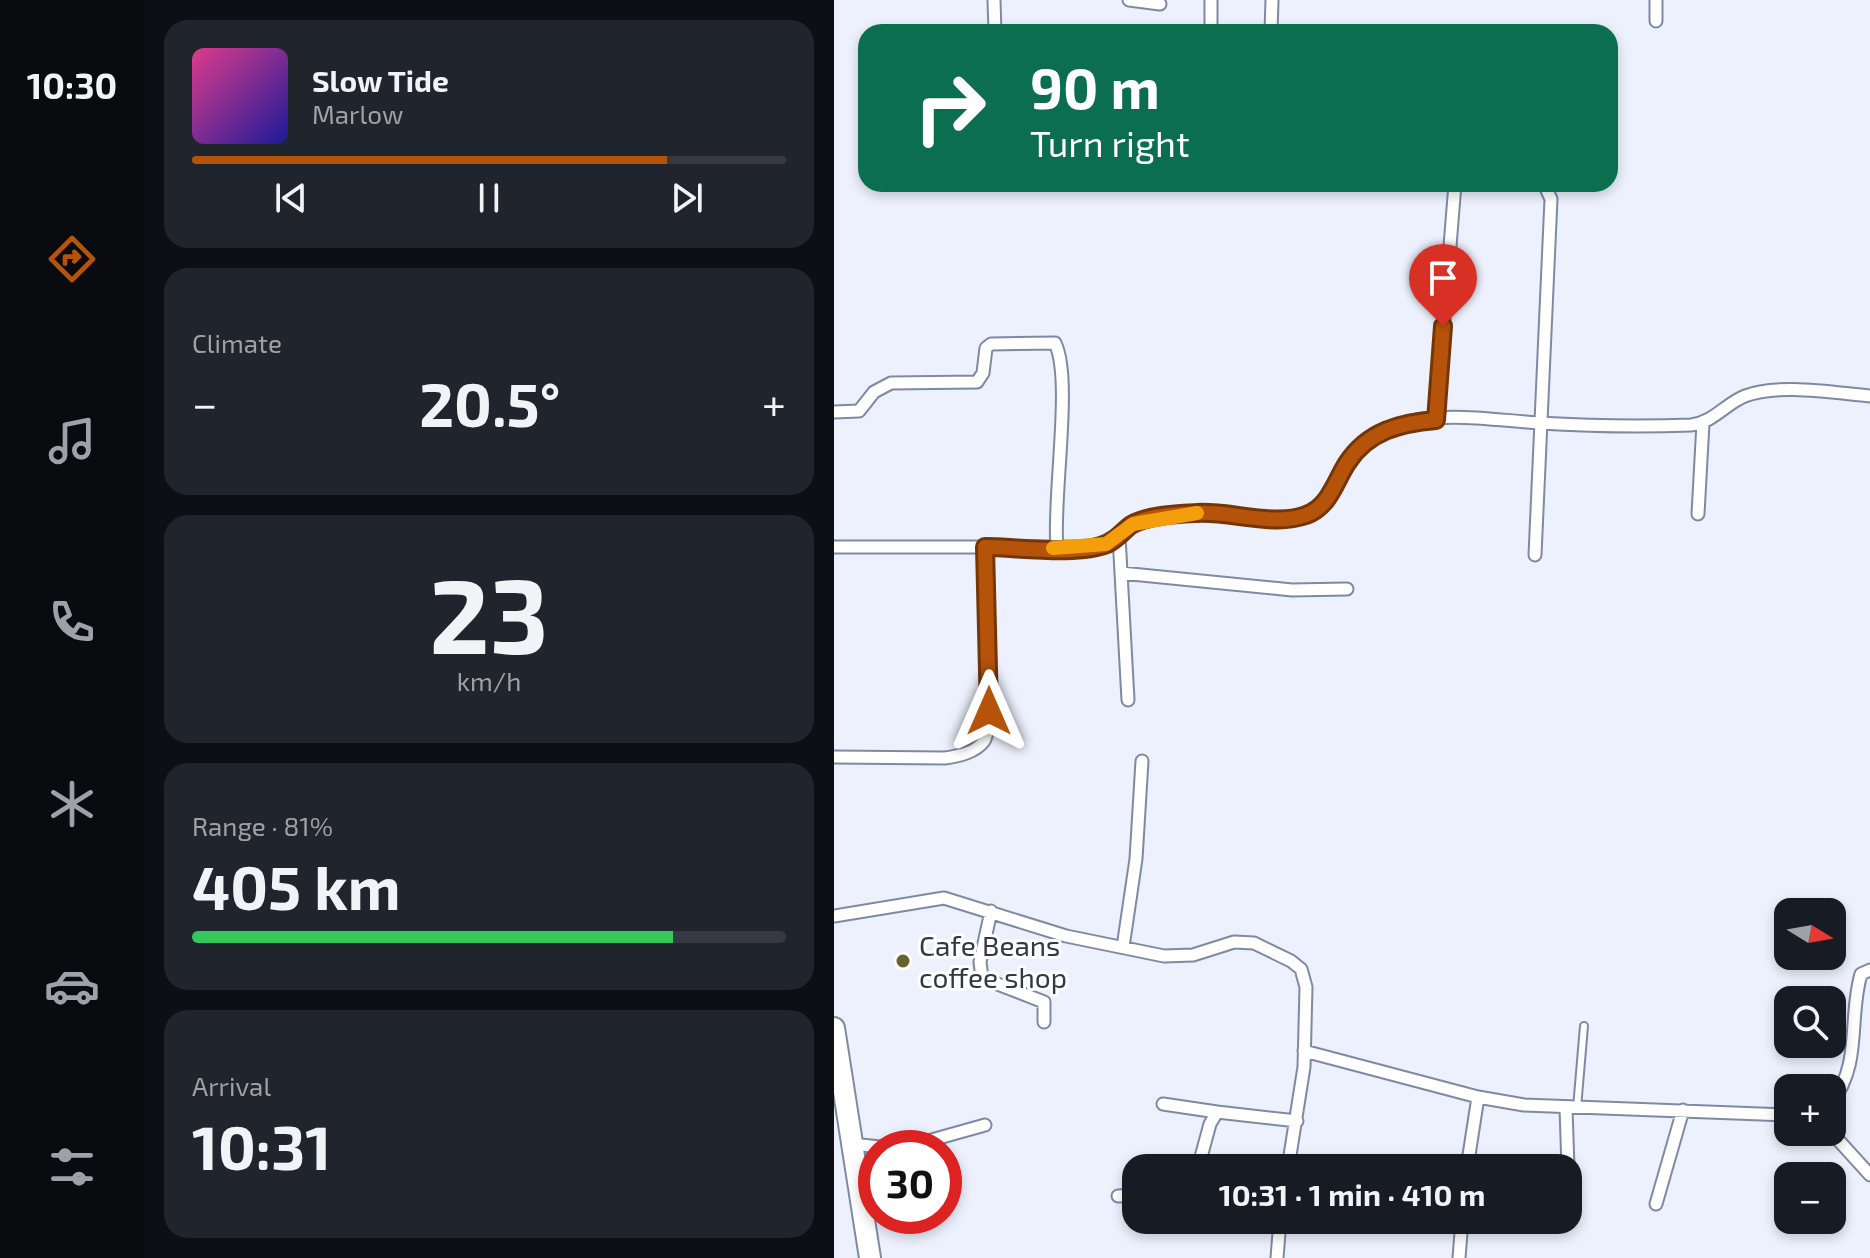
<!DOCTYPE html>
<meta charset="utf-8">
<style>
:root{--surface:#171b24;--page:#20242c;--text:#f1f3f6;--muted:#9ea1a6;--line:#363941;--accent:#b45309}
body{margin:0;font-family:"Exo 2",sans-serif;background:var(--page);color:var(--text);height:100vh;display:flex;flex-direction:column;font-size:30px;white-space:nowrap}
*{box-sizing:border-box;margin:0}
p{font-size:26px;color:var(--muted)}
.icon{flex:none;width:44px;height:44px;fill:none;stroke:currentColor;stroke-width:2;stroke-linecap:round;stroke-linejoin:round}
.map{position:relative;flex:1;overflow:hidden}
.side{display:flex;flex-direction:column;gap:20px;padding:20px;background:#0d0f14;width:690px}
.side>*{flex:none}
.guide{position:absolute;left:24px;top:24px;width:760px;height:168px;border-radius:24px;box-shadow:0 4px 12px #0003;background:#0b6e4f;color:#fff;overflow:hidden}
.needle{width:52px;rotate:101deg}
.tools{position:absolute;left:940px;top:898px;display:grid;gap:16px}
.tools a{display:grid;place-items:center;width:72px;height:72px;border-radius:16px;background:var(--surface);box-shadow:0 4px 12px #0003;font-size:40px}
.speed{position:absolute;left:24px;top:1130px;display:flex;gap:16px;font-size:40px;font-weight:700;text-align:center}
.speed>*{display:grid;place-content:center;width:104px;height:104px;border-radius:50%;background:var(--surface);box-shadow:0 4px 12px #0003;line-height:1}
.speed .limit{border:12px solid #d22;background:#fff;color:#111}
.pin{position:absolute;display:grid;place-items:center;width:68px;height:68px;color:#fff;margin:-82px -34px;border-radius:50% 50% 50% 0;rotate:-45deg;box-shadow:0 0 8px #0007}
.pin .icon{rotate:45deg}
.me{position:absolute;width:88px;margin:-44px;rotate:0deg;stroke-linejoin:round;filter:drop-shadow(0 0 6px #0008)}
.turn{display:flex;align-items:center;gap:28px;height:168px;padding:0 40px;font-size:36px}
.turn .icon{width:104px;height:104px;stroke-width:2.5}
.turn b{display:block;font-size:56px;line-height:68px}
.big{font-size:60px;font-weight:700;line-height:1.1}
.side .tile{flex:1;display:flex;flex-direction:column;justify-content:center;gap:12px;min-width:0;padding:0 28px;border-radius:24px;background:var(--page)}
.side .dial{align-items:center;gap:0}
.dial b{font-size:104px;line-height:1}
.song{display:flex;align-items:center;gap:24px}
.cover{width:96px;height:96px;border-radius:12px;background:linear-gradient(135deg,hsl(330 70% 55%),hsl(240 70% 35%))}
.played{height:8px;border-radius:4px;background:linear-gradient(90deg,var(--accent) 80%,var(--line) 80%)}
.keys{display:flex;justify-content:space-around;direction:ltr}
.heat{display:flex;justify-content:space-between;align-items:center;font-size:44px;direction:ltr}
.charge{height:12px;border-radius:6px;background:linear-gradient(90deg,#34c759 81%,var(--line) 0)}
.trip{position:absolute;left:288px;top:1154px;width:460px;height:80px;border-radius:24px;background:var(--surface);box-shadow:0 4px 12px #0003;font-weight:700;line-height:80px;text-align:center}
main{display:flex;flex:1;min-height:0}
.dock{display:flex;flex-direction:column;width:144px;justify-content:space-around;align-items:center;background:#090b0e;color:var(--muted)}
.dock .icon{width:56px;height:56px}
.dock .active{color:var(--accent)}
.dock b{font-size:36px;color:var(--text)}
.map>svg:first-child{display:block}
</style>
<main>
<nav class="dock">
<b>10:30</b>
<svg class="icon active" aria-label="directions" viewBox="0 0 24 24"><path d="M12 3l9 9-9 9-9-9zM9 14v-3h6M13 9l2 2-2 2"/></svg>
<svg class="icon" aria-label="music" viewBox="0 0 24 24"><path d="M9 18V5l10-2v13"/><circle cx="6" cy="18" r="3"/><circle cx="16" cy="16" r="3"/></svg>
<svg class="icon" aria-label="phone" viewBox="0 0 24 24"><path d="M5 4h4l2 5-3 2q2 4 5 5l2-3 5 2v4C11 20 4 13 5 4z"/></svg>
<svg class="icon" aria-label="climate" viewBox="0 0 24 24"><path d="M12 3v18M4 7l16 10M4 17L20 7"/></svg>
<svg class="icon" aria-label="car" viewBox="0 0 24 24"><path d="M5 17H2v-5l4-1 3-4h7l3 4 3 1v5h-3M9 17h6M6 11h13"/><circle cx="7" cy="17" r="2"/><circle cx="17" cy="17" r="2"/></svg>
<svg class="icon" aria-label="filters" viewBox="0 0 24 24"><path d="M4 7h16M4 17h16"/><circle cx="9" cy="7" r="2"/><circle cx="15" cy="17" r="2"/></svg>
</nav>
<section class="side">
<div class="tile">
<div class="song"><i class="cover"></i><div><b>Slow Tide</b><p>Marlow</p></div></div>
<div class="played"></div>
<div class="keys"><svg class="icon" aria-label="previous" viewBox="0 0 24 24"><path d="M18 5L8 12l10 7zM5 5v14"/></svg><svg class="icon" aria-label="pause" viewBox="0 0 24 24"><path d="M8 5v14M16 5v14"/></svg><svg class="icon" aria-label="next" viewBox="0 0 24 24"><path d="M6 5l10 7-10 7zM19 5v14"/></svg></div>
</div>
<div class="tile"><p>Climate</p>
<div class="heat"><a>−</a><b class="big">20.5°</b><a>+</a></div>
</div>
<div class="tile dial"><b>23</b><p>km/h</p></div>
<div class="tile"><p>Range · 81%</p><b class="big">405 km</b><div class="charge"></div></div>
<div class="tile"><p>Arrival</p><b class="big">10:31</b></div>
</section>
<div class="map">
<svg width="1036" height="1258" viewBox="0 0 1036 1258">
<rect width="100%" height="100%" fill="#ecf1fd"/>
<g fill="none" stroke-linecap="round" stroke-linejoin="round">
<g stroke="#7e89a4" stroke-width="10">
<path id="lane" d="M 743,1108 L 750,1026"/>
</g>
<g stroke="#7e89a4" stroke-width="15">
<path id="street" d="M 160,0 L 161,32
M 295,0 L 326,4
M 822,21 L 822,0
M 377,32 L 377,0
M 437,32 L 438,0
M 0,412 L 25,411 L 40,392 L 57,383 L 143,382 L 149,373 L 152,348 L 157,344 L 221,343 C 239,379 218,500 223,548
M 602,420 L 621,184
M 864,514 L 869,423
M 285,536 L 294,700
M 0,547 L 255,547 C 280,542 295,522 320,518 C 335,515 353,513 368,513 C 400,514 442,526 472,515 C 508,503 510,439 565,424 C 609,411 659,420 705,423 C 755,426 807,427 857,425 C 880,422 891,404 911,396 C 944,383 1001,393 1036,396
M 701,555 L 717,199 L 710,184
M 287,573 L 458,590 L 513,589
M 0,757 L 111,758 C 124,756 141,753 150,741 C 164,719 150,582 151,547
M 157,911 L 146,962 L 148,978 L 210,1002 L 210,1022
M 0,916 L 110,898 L 232,936 L 330,956 L 359,955 L 400,942 L 420,943 L 457,961 L 467,969 L 472,987 L 470,1067 L 454,1168
M 289,947 L 302,859 L 308,761
M 470,1051 L 644,1097 L 690,1105 L 954,1115
M 998,1102 C 1028,1063 1014,1018 1027,974 L 1036,970
M 329,1104 L 383,1112
M 732,1108 L 734,1168
M 997,1132 L 1036,1175
M 18,1144 L 55,1148
M 69,1148 L 151,1125
M 364,1168 L 376,1124 L 383,1112 L 463,1121
M 633,1168 L 644,1097
M 734,1173 L 736,1220
M 284,1196 L 302,1195
M 822,1204 L 849,1110
M 443,1258 L 446,1220
M 625,1258 L 628,1220"/>
</g>
<g stroke="#7e89a4" stroke-width="24">
<path id="highway" d="M 0,1028 L 36,1258"/>
</g>
<use href="#lane" stroke="#fff" stroke-width="6"/>
<use href="#street" stroke="#fff" stroke-width="11"/>
<use href="#highway" stroke="#fff" stroke-width="20"/>
</g>
<g fill="none" stroke-linecap="round" stroke-linejoin="round">
<g stroke="#753606" stroke-width="20">
<path id="route" d="M 155,711 L 151,547 C 183,547 243,556 273,544 C 282,540 289,531 297,525 C 314,515 343,514 363,513 C 397,511 440,527 472,515 C 495,507 501,482 513,463 C 534,431 566,423 602,420 L 609,326"/>
</g>
<use href="#route" stroke="#b45309" stroke-width="14"/>
<path stroke="#f59e0b" stroke-width="14" d="M 219,548 L 272,544 L 299,524 L 363,513"/>
</g>
<circle fill="#666330" stroke="#fefefe" stroke-width="3" cx="69" cy="961" r="8"/>
<g text-anchor="middle" dominant-baseline="central" stroke-width="6" stroke-linejoin="round" paint-order="stroke">
<g font-size="28" fill="#343844" stroke="#fefefe" text-anchor="start">
<text x="85" y="945">Cafe Beans<tspan x="85" dy="32">coffee shop</tspan></text>
</g>
</g>
</svg>
<div class="tools">
<a><svg class="needle" viewBox="-14 -14 28 28"><path d="M0-13l5 13h-10z" fill="#e53935"/><path d="M0 13l5-13h-10z" fill="#9ea1a6"/></svg></a>
<a><svg class="icon" aria-label="search" viewBox="0 0 24 24"><circle cx="10" cy="10" r="6"/><path d="M15 15l6 6"/></svg></a>
<a>+</a>
<a>−</a>
</div>
<div class="speed"><div class="limit">30</div></div>
<div class="pin" style="left:609px;top:326px;background:#d93025"><svg class="icon" aria-label="arrive" viewBox="0 0 24 24"><path d="M6 21V4h12l-3 4 3 4H6"/></svg></div>
<svg class="me" style="left:155px;top:711px" viewBox="-20 -20 40 40"><path d="M0-17L14 15 0 8-14 15z" fill="#b45309" stroke="#fff" stroke-width="4"/></svg>
<div class="trip">10:31 · 1 min · 410 m</div>
<div class="guide">
<div class="turn"><svg class="icon" aria-label="right" viewBox="0 0 24 24"><path d="M7 20v-9h11M14 6l5 5-5 5"/></svg><div><b>90 m</b>Turn right</div></div>
</div>
</div>
</main>
